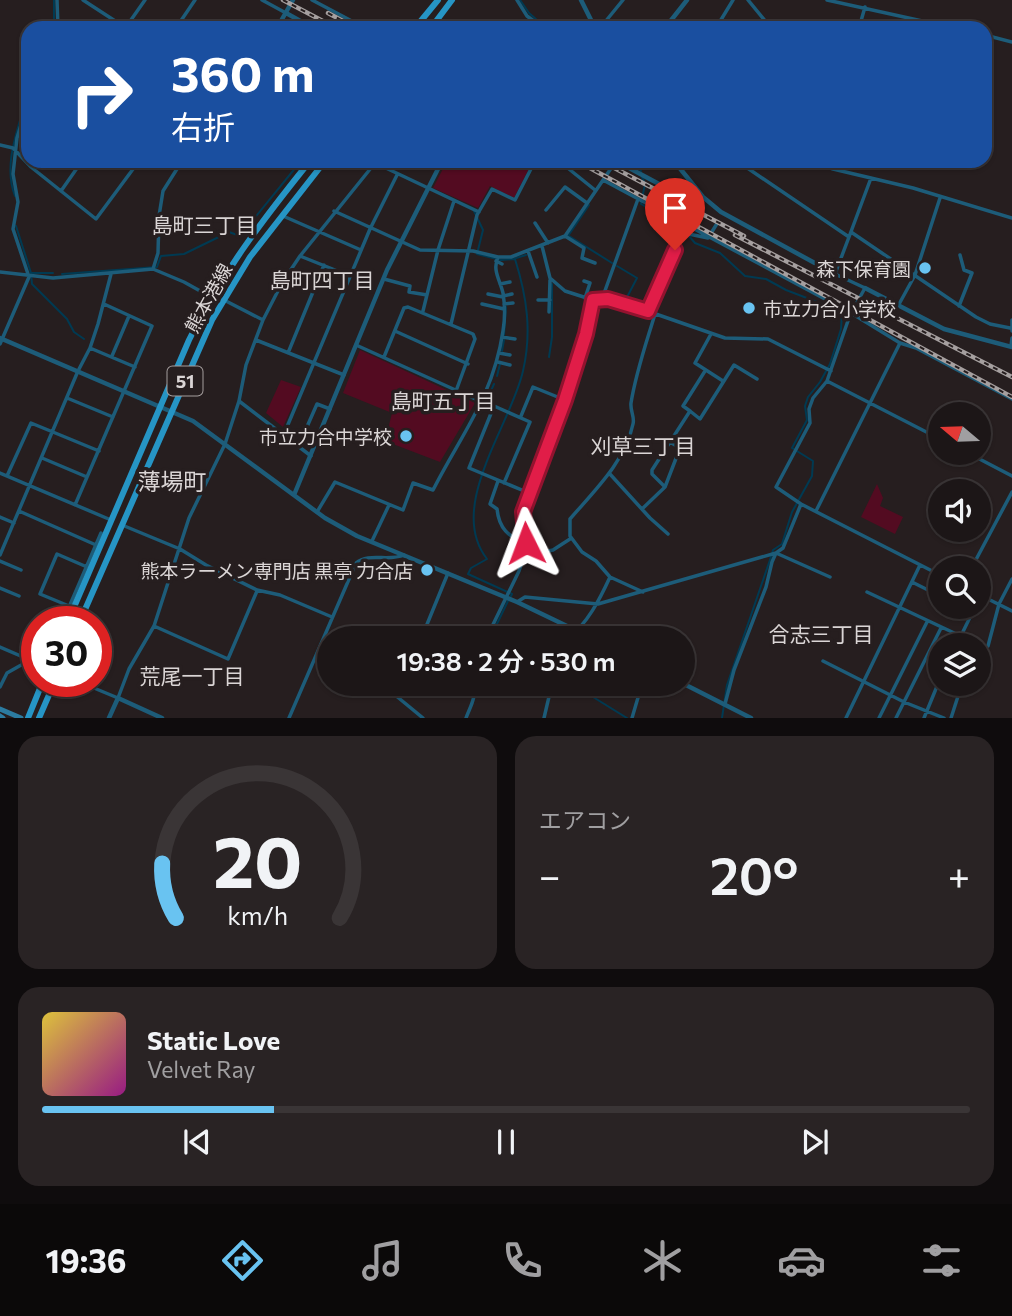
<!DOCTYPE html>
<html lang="ja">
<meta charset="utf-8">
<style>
:root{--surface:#1c1617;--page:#292324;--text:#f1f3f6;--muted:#a09fa1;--line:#3a3536;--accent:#69c3f1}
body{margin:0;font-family:Commissioner,"Noto Sans JP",sans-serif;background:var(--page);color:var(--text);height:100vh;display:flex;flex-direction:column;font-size:26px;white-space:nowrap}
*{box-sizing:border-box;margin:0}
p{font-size:23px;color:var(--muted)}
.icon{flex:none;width:38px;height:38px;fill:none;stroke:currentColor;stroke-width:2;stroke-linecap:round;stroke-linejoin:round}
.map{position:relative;height:718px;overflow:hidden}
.sheet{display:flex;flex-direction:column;gap:18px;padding:18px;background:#0f0c0d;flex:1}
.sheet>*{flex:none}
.hud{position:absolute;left:21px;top:21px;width:971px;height:147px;border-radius:21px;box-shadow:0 2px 5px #0004,0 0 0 2px var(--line);background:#1a4fa0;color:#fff;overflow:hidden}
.needle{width:46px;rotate:289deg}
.tools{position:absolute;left:928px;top:402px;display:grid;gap:14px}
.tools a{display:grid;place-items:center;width:63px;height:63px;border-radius:50%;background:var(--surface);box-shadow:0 2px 5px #0004,0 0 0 2px var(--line);font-size:35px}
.speed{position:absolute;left:21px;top:606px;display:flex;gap:14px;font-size:35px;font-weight:700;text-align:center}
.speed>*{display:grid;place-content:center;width:91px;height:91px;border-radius:50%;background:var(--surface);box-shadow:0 2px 5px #0004,0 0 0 2px var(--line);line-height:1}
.speed .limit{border:10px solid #d22;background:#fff;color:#111}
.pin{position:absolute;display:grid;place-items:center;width:60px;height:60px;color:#fff;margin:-72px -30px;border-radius:50% 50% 50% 0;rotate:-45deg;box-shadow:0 0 7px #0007}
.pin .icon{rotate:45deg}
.me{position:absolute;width:77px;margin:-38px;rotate:357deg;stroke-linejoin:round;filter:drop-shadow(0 0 5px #0008)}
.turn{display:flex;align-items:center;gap:24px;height:147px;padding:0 35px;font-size:32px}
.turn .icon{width:91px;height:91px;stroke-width:2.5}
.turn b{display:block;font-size:49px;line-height:60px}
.big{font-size:52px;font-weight:600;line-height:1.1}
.sheet .card{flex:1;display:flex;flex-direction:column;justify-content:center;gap:10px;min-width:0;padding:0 24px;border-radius:21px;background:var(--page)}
.sheet .dial{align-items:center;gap:0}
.dial svg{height:182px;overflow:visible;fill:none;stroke:var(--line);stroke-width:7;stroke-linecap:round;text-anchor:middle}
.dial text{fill:var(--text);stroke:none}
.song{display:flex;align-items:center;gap:21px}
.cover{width:84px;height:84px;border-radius:10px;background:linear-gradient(135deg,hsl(50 70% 55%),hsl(310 70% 35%))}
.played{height:7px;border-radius:4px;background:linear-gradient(90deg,var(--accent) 25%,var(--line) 25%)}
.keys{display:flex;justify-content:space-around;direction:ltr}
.heat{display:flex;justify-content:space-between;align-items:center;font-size:38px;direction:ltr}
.sheet .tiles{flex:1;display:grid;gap:18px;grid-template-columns:1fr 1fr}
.card:last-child{grid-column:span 2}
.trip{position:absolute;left:317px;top:626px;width:378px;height:70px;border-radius:35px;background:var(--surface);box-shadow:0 2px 5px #0004,0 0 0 2px var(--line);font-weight:600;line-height:70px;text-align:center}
.dock{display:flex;height:112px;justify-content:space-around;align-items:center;background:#0b0909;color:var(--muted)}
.dock .icon{width:49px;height:49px}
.dock .active{color:var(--accent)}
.dock b{font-size:32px;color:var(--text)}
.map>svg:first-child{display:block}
</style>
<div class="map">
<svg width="1012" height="718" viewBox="0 0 1012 718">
<rect width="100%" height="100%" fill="#261e1f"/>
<path fill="#530b21" d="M 447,161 L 533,161 L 514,198 L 490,186 L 478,208 L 433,188 Z
M 360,350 L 475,403 L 440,462 L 385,441 L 392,413 L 343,393 Z
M 281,380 L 301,387 L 283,427 L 266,413 Z
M 877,484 L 883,498 L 880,506 L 903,517 L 895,534 L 861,517 Z"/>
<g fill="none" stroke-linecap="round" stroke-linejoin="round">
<path stroke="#003a52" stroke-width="2" d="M 54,0 L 54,28
M 520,0 L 529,13 L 546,28
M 377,161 L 389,167
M 633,161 L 641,171
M 642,177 L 645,184 L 641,204 L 684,228 L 686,231
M 15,196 C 2,163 20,125 28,92
M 474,211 L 483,230 L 477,254 L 501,260 L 515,259 C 527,297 532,332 523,371 C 511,425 446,507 487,559 L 471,568 L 468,574 L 512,594 L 511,596
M 16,226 L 31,273 L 32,284 L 67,319 L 74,332 L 84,339
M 568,236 L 589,205
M 569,236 L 612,263
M 689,236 L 695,243 L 720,253 L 745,276 L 766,279 L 786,290 L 838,310 L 842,314 L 841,329 L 830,364 L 820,382 L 808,397 L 805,406 L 807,420 L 792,448 L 813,461 L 812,476 L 792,512 L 782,544 L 773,550 L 772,554 L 727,685 L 722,718
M 516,258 L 526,255
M 617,266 L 637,278 L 625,301
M 32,273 L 53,273
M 62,274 L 157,267 L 161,256 L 184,254 L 229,232 L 240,236 L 301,161
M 504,335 L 506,307
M 502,351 L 504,340
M 549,357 L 552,337 L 552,284
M 497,376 L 500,364
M 485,404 L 494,384
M 499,639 L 500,635 L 494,630 L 508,601
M 572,684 L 627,718"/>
<path stroke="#1d5c79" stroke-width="3.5" d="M 57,0 L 58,28
M 83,0 L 126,28
M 262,0 L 286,13
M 312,0 L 365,28
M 517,0 L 527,16 L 543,28
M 748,0 L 771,28
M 827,0 L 954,28
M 126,27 L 145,0
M 594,27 L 605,22 L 623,0
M 176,28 L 195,0
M 716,28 L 733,0
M 859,28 L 865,7
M 985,35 L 1012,42
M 0,145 L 13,148 L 31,167 L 96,219 L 139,161
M 371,161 L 479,212
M 559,161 L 595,190
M 744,161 L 743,165 L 849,237 L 871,178
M 811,161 L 833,169 L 913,188 L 1012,218
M 833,169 L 834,161
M 603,180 L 851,313 L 900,343 L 916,348 L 1012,399
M 61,191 L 82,161
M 546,210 L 565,187 L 587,203
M 334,211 L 420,250 L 473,251 L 498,257 L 511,257 L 565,236 L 616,161
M 283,216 L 361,250
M 535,223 L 548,243
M 851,232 L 976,317 L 990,324 L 1010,328
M 565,236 L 584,248 L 582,258 L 595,263
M 849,237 L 835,274 L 865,288 L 850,315 L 827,381 L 813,398 L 809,409 L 810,423 L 776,487 L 801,504 L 940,575
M 542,246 L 550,278 L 565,291 L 593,300 L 608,299 L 627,304 L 725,338 L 768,339 L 831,371
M 528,251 L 537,277
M 300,256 L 350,276
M 496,261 L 502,264
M 153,269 L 184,282 L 211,297
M 0,272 L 53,278 L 153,269 L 158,253 L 159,216 L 163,191 L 182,161
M 384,279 L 410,286 L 409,292 L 427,295
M 584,281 L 590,283 L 585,298
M 500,284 L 510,282
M 488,294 L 503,297
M 503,296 L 512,294
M 602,299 L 638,199
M 224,300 L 263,320
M 538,300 L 550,300
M 482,304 L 504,309
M 504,304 L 513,303
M 898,306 L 915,275 L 940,198
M 959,306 L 972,273 L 964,270 L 960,255
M 423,311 L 438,250 L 454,201
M 648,311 L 682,236 L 684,233 L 708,238 L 718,222
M 549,312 L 550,280
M 1012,320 L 1012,331
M 451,324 L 477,215 L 492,189 L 515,200 L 535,161
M 395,331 L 468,364
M 711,334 L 695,363 L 723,381
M 502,337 L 515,339
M 256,340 L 344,375
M 0,344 L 29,277 L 13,229 L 18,202 L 13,174 L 17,138 L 28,102
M 356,345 L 482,402
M 1011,346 L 1012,338
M 90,348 L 135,367
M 288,353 L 324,265
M 499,353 L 510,355
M 112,356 L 129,316
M 384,357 L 404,308 L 408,307 L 473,334 L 475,339 L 456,391
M 498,362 L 510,365
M 827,381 L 940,439
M 67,398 L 113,417
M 239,401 L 311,456
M 690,411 L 700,419 L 734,365 L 757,379
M 521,416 L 533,387 L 565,400
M 284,434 L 370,229 L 397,175
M 320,435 L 306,429 L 317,404 L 330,409
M 968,453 L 1012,476
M 42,458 L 87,477
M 0,473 L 111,520
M 609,473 L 650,518 L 668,534
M 7,476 L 31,423 L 99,451
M 498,481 L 490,504 L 497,509 C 499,528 508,537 526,543
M 504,483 L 530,422 L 494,406 L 469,468 L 529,493
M 665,487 L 652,474 L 652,470 L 690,411 L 683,406 L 705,371
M 75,505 L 152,326 L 104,304
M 642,509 L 665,487 L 680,448 L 670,442
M 19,511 L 96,545
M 816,511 L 900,343
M 317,512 L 335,482 L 403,510 L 413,483 L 433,490 C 462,433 493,397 503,331 C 505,319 505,305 503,293 C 500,280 492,270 498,257
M 0,517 L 14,523
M 122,525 L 180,549 L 206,565 L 257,590 L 280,595 L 332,617
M 372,541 L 389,505
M 0,555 L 78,371 L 90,348 L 98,324 L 111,274
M 524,556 L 553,550 L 570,539
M 0,561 L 21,570
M 971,569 L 1012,492
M 912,582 L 940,596
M 0,588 L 19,596
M 643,592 L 610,577 L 596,561 L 582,552 L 570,536 L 570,519 C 594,491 625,462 633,424 C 635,417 630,411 631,403 C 636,372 646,344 655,314
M 867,592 L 984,647 L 988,646 L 999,604 L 1012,579
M 978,594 L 1012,611
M 517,602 L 525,597 L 598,604 L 776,553 L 830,577
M 69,606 L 40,594 L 57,554 L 87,567
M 962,607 L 972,612
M 63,621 L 101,533
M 154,626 L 228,659 L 257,591
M 421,639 L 448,573
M 486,639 L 519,571 L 524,556 L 526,543 L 523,512 L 565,400 L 585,337 L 593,300
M 568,639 C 588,622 599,601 610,577
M 956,646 L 975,607
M 0,647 L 37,663
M 823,661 L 904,702 L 944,718
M 77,681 L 118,698 L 129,669 L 154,626 L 189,518 L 225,444 L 239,401 L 246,365 L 263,320 L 282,283 L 300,256 L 375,163
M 390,684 L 389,690 L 423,718
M 0,687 L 7,673 L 30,660
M 725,704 L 734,670 L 766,587 L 772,562 L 776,553 L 783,548 L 801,504
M 289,718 L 356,563 C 369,552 388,562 404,555
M 466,718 C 470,707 478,695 472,684
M 544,718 L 552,684
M 632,718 L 642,684
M 846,718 L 920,565
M 879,718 L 927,622
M 896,718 L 941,628
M 924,718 L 940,679
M 951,718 L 962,684"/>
<path stroke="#1d5c79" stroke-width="4.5" d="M 581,0 L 595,28
M 286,13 L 313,28
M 277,28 L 293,0
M 665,28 L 687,0
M 616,161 L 689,200 L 697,201 L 703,197
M 674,161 L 703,197 L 721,212 L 835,274
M 865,288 L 944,329 L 1012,347
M 0,338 L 193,421 L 325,518 L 357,536 L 517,602 L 594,639
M 294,495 L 387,270 L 442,161
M 682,683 L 751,718
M 109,718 L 118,698 L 162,718"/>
<path stroke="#2c7ca1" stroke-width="5" d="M 0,709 L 21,718
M 0,716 L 3,718"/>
<path stroke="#2695c5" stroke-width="6" d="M 415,28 L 438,0
M 431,28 L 452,0
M 68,621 L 189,340 C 221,274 264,218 310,161
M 80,621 L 212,320 L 250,257 L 325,161
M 28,718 L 43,681
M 39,718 L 55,681"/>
<g stroke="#a59f9f" stroke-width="4.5">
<path id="rail" d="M 283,0 L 336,28
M 328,13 L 356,28
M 577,161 L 1012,397
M 601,161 L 744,236
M 735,235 L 1012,377"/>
</g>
<use href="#rail" stroke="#261e1f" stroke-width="2" stroke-dasharray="5" stroke-linecap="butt"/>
</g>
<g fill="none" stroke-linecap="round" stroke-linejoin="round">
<g stroke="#92132f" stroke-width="18">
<path id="route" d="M 526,543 L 523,512 L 565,400 L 586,334 L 593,300 L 608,299 L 648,311 L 675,250"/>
</g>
<use href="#route" stroke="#e11d48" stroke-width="12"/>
</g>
<g fill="#69c3f1" stroke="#261e1f" stroke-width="2.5">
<circle cx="925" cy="268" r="7"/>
<circle cx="749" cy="308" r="7"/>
<circle cx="406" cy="436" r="7"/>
<circle cx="427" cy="570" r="7"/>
</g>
<g text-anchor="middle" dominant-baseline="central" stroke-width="7" stroke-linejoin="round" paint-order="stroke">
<rect fill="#261e1f" stroke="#a49e9e" stroke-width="2" x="167.5" y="366.5" width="35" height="29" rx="5"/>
<g font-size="18" font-weight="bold" fill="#dad5d5">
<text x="185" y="381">51</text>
</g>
<g font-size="19" fill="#dad5d5" stroke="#261e1f" text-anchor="end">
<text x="911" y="268">森下保育園</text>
<text x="763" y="308" text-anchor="start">市立力合小学校</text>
<text x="392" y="436">市立力合中学校</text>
<text x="413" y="570">熊本ラーメン専門店 黒亭 力合店</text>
</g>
<g font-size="19" fill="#dad5d5" stroke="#261e1f">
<text transform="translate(208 298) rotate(-61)">熊本港線</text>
</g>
<g font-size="21" fill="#dad5d5" stroke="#261e1f">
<text x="204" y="224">島町三丁目</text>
<text x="322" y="279">島町四丁目</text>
<text x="443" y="400">島町五丁目</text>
<text x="643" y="445">刈草三丁目</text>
<text x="821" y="633">合志三丁目</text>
<text x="192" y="675">荒尾一丁目</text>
</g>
<g font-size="23" fill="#dad5d5" stroke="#261e1f">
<text x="172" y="481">薄場町</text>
</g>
</g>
</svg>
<div class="tools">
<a><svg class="needle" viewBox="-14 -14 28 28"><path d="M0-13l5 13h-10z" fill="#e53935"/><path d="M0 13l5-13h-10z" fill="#a09fa1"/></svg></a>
<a><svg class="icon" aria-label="sound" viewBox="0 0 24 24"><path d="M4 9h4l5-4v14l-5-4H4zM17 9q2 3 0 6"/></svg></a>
<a><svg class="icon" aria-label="search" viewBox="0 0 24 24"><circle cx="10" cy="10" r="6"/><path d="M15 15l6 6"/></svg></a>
<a><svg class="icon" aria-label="layers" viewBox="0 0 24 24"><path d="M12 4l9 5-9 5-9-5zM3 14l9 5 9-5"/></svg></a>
</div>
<div class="speed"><div class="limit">30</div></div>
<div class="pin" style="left:675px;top:250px;background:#d93025"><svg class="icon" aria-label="arrive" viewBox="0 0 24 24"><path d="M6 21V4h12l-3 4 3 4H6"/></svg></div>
<svg class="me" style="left:526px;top:543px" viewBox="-20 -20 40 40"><path d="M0-17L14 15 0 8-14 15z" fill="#e11d48" stroke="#fff" stroke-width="4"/></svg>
<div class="trip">19:38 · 2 分 · 530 m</div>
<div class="hud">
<div class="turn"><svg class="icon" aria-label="right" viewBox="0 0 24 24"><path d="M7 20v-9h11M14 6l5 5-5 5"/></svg><div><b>360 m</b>右折</div></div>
</div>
</div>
<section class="sheet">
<div class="tiles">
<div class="card dial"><svg viewBox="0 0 100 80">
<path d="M14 69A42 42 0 1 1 86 69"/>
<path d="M14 69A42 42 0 0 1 8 45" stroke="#69c3f1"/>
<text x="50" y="56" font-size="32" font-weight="700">20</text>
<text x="50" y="72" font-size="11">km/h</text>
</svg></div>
<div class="card"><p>エアコン</p>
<div class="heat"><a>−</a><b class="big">20°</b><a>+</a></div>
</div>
<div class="card">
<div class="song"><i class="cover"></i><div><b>Static Love</b><p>Velvet Ray</p></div></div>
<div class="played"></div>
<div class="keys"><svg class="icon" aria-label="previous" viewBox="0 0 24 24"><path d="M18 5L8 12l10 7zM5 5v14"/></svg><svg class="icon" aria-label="pause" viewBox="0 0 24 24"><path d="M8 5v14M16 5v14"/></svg><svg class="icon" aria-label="next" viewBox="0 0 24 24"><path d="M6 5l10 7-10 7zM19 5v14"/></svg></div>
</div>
</div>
</section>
<nav class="dock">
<b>19:36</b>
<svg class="icon active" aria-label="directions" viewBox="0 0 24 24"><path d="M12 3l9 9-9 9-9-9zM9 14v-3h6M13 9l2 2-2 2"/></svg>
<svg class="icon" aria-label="music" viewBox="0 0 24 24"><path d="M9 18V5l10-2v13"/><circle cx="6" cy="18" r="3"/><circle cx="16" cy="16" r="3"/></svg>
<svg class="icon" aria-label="phone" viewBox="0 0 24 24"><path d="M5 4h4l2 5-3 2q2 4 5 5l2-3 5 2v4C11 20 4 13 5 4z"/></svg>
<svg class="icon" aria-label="climate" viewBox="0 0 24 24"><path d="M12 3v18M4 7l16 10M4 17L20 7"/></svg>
<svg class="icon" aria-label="car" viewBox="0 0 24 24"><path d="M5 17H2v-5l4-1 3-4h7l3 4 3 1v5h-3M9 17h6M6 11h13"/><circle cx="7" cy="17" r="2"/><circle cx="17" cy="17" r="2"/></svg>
<svg class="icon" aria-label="filters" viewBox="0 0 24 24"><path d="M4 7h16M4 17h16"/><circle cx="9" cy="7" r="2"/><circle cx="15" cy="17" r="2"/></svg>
</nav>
